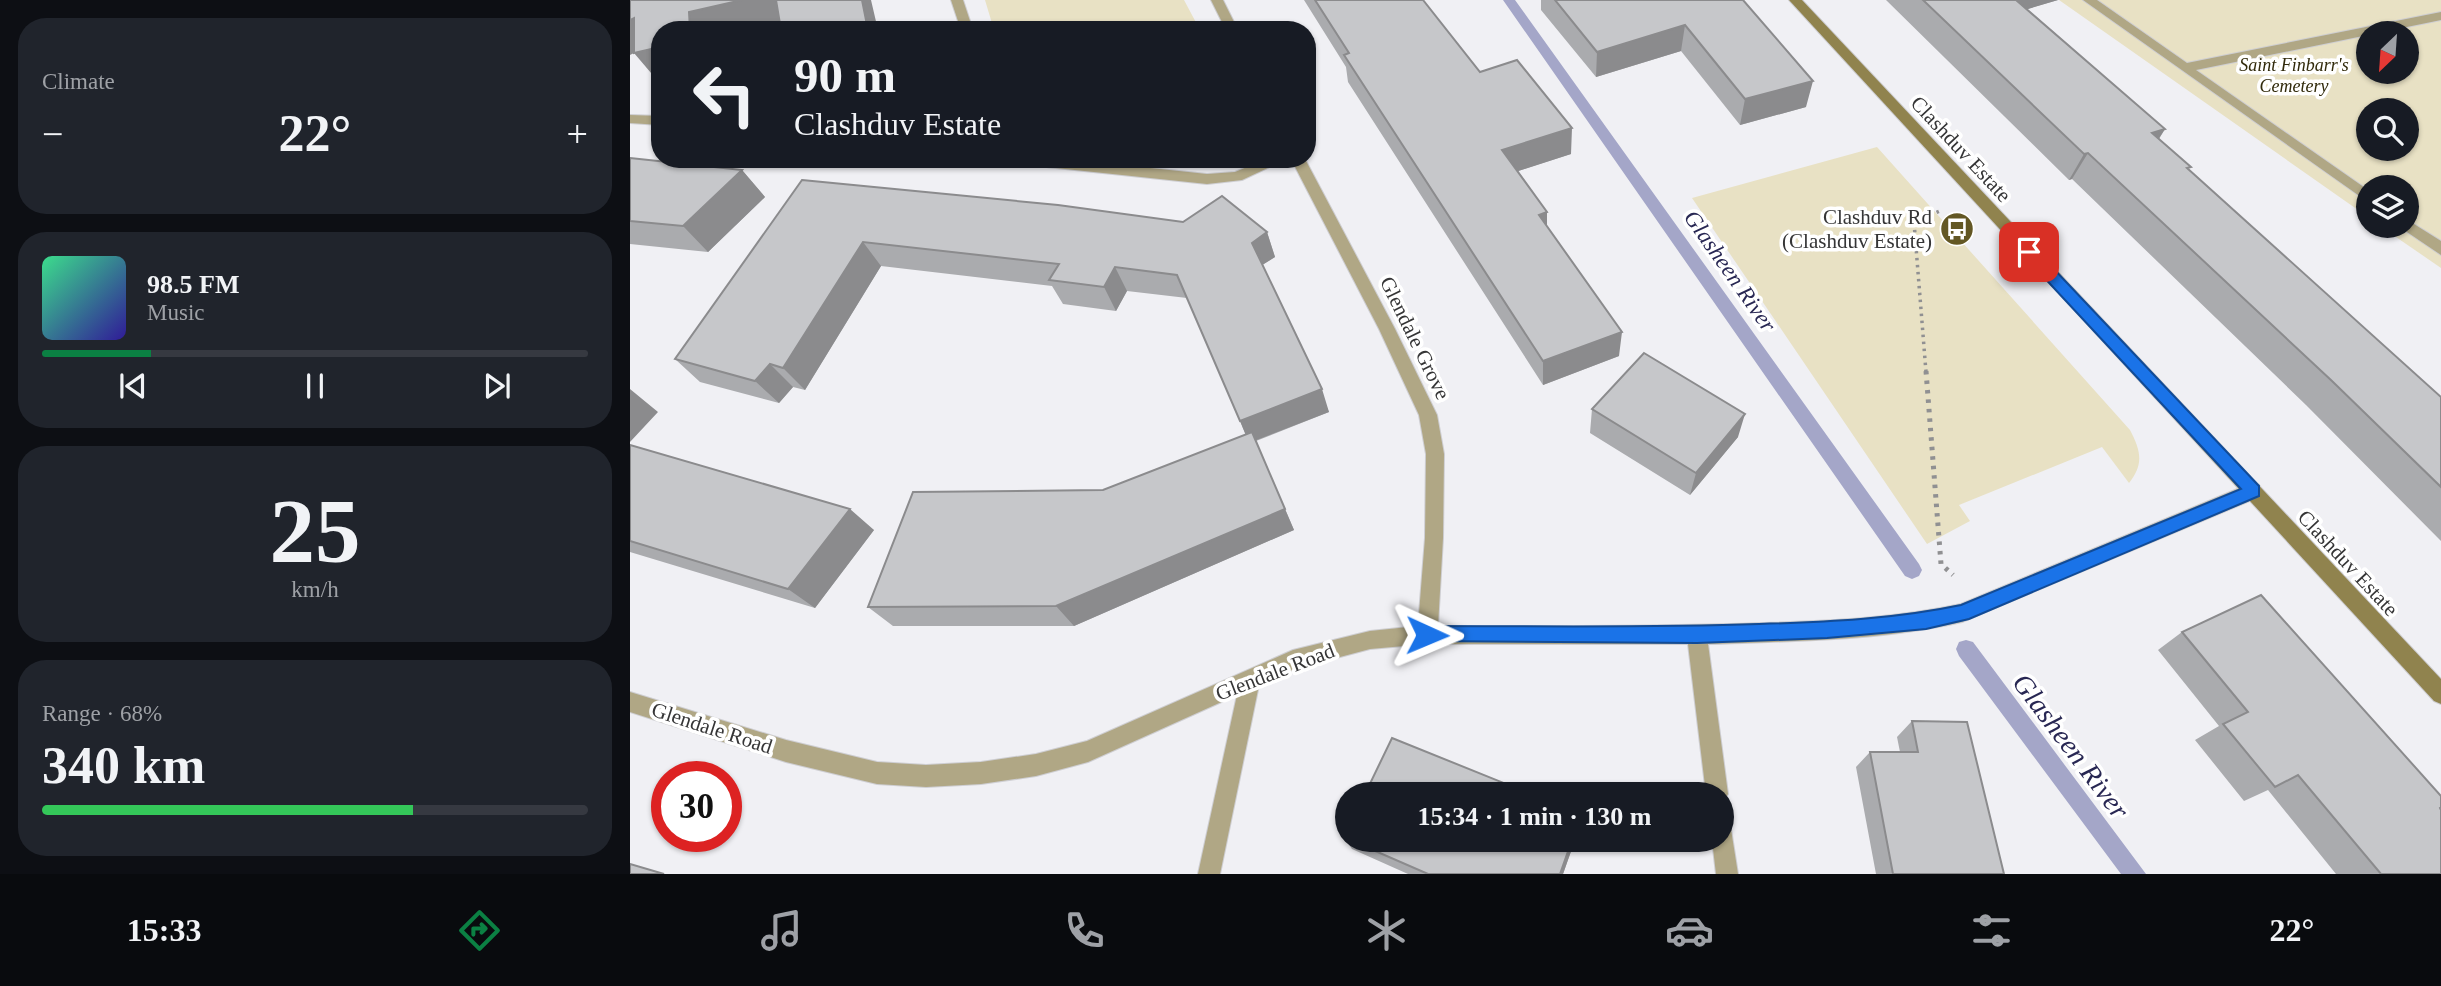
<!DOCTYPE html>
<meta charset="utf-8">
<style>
:root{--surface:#171b24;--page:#20242c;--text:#f1f3f6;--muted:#9ea1a6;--line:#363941;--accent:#0b8043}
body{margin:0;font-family:Georgia,serif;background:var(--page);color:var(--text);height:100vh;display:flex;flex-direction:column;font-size:26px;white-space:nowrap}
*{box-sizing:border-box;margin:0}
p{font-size:23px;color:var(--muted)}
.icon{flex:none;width:38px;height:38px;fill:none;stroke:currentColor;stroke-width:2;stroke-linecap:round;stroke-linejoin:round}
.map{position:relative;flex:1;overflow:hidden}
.side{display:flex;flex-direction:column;gap:18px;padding:18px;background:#0d0f14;width:630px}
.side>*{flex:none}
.banner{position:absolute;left:21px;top:21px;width:665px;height:147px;border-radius:28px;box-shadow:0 2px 5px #0004;background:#171b24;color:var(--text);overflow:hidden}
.needle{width:46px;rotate:205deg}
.buttons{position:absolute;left:1726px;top:21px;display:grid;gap:14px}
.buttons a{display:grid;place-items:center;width:63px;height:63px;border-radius:50%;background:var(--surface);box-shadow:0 2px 5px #0004;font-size:35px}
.speed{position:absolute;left:21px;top:761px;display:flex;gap:14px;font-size:35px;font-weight:700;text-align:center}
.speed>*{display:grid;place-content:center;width:91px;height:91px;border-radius:50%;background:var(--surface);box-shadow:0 2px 5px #0004;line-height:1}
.speed .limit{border:10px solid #d22;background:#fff;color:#111}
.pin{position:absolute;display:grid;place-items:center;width:60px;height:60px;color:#fff;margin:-30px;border-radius:14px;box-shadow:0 4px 10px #0006}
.me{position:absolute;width:77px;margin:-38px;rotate:91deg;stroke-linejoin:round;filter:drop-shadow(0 0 5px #0008)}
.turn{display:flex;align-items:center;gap:24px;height:147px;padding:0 28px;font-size:32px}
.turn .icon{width:91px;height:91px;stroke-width:2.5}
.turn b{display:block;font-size:49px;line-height:60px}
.big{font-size:52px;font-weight:600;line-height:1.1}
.side .tile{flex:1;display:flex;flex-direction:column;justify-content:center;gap:10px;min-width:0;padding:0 24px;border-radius:28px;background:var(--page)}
.side .dial{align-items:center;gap:0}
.dial b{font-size:91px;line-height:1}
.song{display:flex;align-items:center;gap:21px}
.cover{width:84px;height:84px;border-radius:10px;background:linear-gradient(135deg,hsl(150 70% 55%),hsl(250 70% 35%))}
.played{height:7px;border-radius:4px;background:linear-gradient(90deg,var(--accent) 20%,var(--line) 20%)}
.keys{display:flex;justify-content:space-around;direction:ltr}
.heat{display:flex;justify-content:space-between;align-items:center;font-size:38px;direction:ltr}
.charge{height:10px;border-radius:5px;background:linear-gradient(90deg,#34c759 68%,var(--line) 0)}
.trip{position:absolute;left:705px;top:782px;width:399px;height:70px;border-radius:35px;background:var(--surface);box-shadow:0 2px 5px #0004;font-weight:600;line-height:70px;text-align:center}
.tab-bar{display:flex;height:112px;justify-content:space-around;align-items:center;background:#090b0e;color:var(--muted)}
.tab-bar .icon{width:49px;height:49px}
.tab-bar .on{color:var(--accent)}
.tab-bar b{font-size:32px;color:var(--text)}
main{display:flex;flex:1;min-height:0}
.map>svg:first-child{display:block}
</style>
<main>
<section class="side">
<div class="tile"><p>Climate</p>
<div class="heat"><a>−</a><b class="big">22°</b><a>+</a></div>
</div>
<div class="tile">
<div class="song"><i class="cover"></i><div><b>98.5 FM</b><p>Music</p></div></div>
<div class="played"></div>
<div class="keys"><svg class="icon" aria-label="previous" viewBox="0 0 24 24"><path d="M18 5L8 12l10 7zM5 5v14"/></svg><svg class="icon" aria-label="pause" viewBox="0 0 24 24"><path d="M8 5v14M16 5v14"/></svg><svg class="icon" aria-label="next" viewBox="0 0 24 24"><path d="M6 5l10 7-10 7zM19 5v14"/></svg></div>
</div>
<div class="tile dial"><b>25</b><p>km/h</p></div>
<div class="tile"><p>Range · 68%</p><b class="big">340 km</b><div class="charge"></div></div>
</section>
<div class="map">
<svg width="1811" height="874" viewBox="0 0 1811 874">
<rect width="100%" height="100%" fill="#f0f0f4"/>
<path fill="#e8e1c4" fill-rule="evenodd" d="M 355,0 L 554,0 L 570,30 L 364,30 Z
M 1429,0 L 1811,0 L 1811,268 L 1750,226 L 1776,226 L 1776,187 L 1738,187 L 1738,217 ZM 1738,33 L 1776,33 L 1776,72 L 1738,72 ZM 1738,110 L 1776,110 L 1776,149 L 1738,149 Z
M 1247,147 L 1500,430 C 1511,451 1514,464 1499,483 L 1472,447 L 1329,505 L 1340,521 L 1297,544 L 1062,198 Z"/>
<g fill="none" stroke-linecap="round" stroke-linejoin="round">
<path fill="#a4a6c8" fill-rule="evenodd" d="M 873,0 L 885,0 L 1289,564 L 1292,570 L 1289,576 L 1282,579 L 1275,576 Z
M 1336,640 L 1343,642 L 1516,874 L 1491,874 L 1329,656 L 1326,649 L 1329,642 Z"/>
<g stroke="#ceced2" stroke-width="2">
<path id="lane" d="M 1453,0 L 1467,0 L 1557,63 L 1811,12 L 1811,20 L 1566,70 L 1738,190 L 1738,202 Z
M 1776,219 L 1811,241 L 1811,255 L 1771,228 L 1770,226 L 1776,226 Z"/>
</g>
<g stroke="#ceced2" stroke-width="2">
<path id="street" d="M 321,0 L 333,0 L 343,30 L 331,30 Z
M 581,0 L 593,0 L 608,30 L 596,30 Z
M 0,115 L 30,116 L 30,125 L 0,123 Z
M 381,159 L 436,159 L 577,174 L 605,172 L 636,159 L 657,159 L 612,180 L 577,184 L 388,164 Z
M 661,159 L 675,159 L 765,329 L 807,415 L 814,454 L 813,538 L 808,626 C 916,626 1025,627 1134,623 C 1200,621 1266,618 1331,604 L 1617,485 L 1623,483 L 1629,485 L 1632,491 L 1629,497 L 1332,622 C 1249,641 1163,641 1078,644 L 1098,794 L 1092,803 L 1092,794 L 1076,794 L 1058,644 L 797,644 L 740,649 L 665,669 L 629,685 L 590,874 L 568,874 L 607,695 L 458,762 L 406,776 L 351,784 L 296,787 L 247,784 L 156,762 L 0,712 L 0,692 L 156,740 L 247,762 L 296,765 L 351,762 L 406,754 L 457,741 L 663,650 L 740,631 L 788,626 L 795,538 L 796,454 L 789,415 L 749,329 Z
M 1092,820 L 1100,823 L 1108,874 L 1086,874 L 1082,840 L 1092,840 Z"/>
</g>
<g stroke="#ceced2" stroke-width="2">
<path id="secondary" d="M 1159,0 L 1172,0 L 1811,679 L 1811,704 L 1804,701 Z"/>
</g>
<path stroke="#909092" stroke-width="3.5" stroke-dasharray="2.5 4.5" stroke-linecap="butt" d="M 1296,372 L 1284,222 L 1312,210"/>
<path stroke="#909092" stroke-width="5" stroke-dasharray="3.5 6" stroke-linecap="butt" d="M 1296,371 L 1311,564 L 1323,575"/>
<use href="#lane" fill="#b0a785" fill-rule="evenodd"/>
<use href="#street" fill="#b0a785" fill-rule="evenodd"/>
<use href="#secondary" fill="#90834e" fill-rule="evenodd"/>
</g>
<path fill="#aaabae" d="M 674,0 L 793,0 L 850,72 L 941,154 L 888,171 L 917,212 L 917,227 L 989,356 L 913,385 L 718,82 L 716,67 Z
M 911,0 L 1113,0 L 1176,107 L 1110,125 L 1051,51 L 966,77 L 911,10 Z
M 1256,0 L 1428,0 L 1397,9 L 1535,129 L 1529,139 L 1559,170 L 1811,397 L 1811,541 L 1676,405 L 1442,179 L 1439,180 Z
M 0,158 L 112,170 L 135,197 L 78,252 L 0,244 Z
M 172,180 L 637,232 L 645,257 L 632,265 L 699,412 L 626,441 L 664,530 L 444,626 L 263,626 L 238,607 L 473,490 L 616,435 L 557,298 L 497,291 L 486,311 L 433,304 L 422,286 L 251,266 L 175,390 L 163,387 L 149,403 L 70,382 L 45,359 Z
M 962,409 L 1108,437 L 1060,495 L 960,433 Z
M 0,445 L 244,530 L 185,608 L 0,552 Z
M 1552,632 L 1810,808 L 1811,874 L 1706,874 L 1638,790 L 1614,801 L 1565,740 L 1589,726 L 1528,650 Z
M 1282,721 L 1374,874 L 1246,874 L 1226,767 L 1240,752 L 1270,752 L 1267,737 Z
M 718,830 L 718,840 L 945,840 L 933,874 L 778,874 L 722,849 L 714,837 Z"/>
<path fill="#8b8b8d" d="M 112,0 L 150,0 L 163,19 L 118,30 L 60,30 L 59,12 Z
M 232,0 L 243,0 L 241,0 L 248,30 L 238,30 Z
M 1373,0 L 1428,0 L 1365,19 Z
M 4,18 L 30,47 L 30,79 L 27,80 L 4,53 L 0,55 L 0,20 Z
M 1055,25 L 1051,51 L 966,77 L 967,52 Z
M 1183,81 L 1176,107 L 1110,125 L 1115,99 Z
M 942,128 L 941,154 L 873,176 L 872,150 Z
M 1535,129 L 1518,155 L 1522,133 Z
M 1458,153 L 1442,179 L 1439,180 L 1454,154 Z
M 112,170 L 135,197 L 78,252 L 53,226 Z
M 917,212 L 917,237 L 909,215 Z
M 637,232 L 645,257 L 629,267 L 622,243 Z
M 233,242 L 251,266 L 175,390 L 153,368 Z
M 485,267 L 497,291 L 486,311 L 474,287 Z
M 992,332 L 989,356 L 913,385 L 913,361 Z
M 140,364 L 163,387 L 149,403 L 125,381 Z
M 0,389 L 28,412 L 0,442 Z
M 692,389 L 699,412 L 619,443 L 610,421 Z
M 1115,414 L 1108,437 L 1060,495 L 1066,473 Z
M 220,509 L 244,530 L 185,608 L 158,589 Z
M 655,509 L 664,530 L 444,626 L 426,606 Z
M 942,840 L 945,840 L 933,874 L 930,874 Z"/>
<path fill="#c6c7ca" stroke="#8b8b8d" stroke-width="2" d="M 0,0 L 112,0 L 59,12 L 60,30 L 30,30 L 30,47 L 4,53 L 4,18 L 0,20 Z
M 146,0 L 232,0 L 238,30 L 151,30 Z
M 685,0 L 793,0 L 850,72 L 887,60 L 942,128 L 872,150 L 917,212 L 909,215 L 992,332 L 913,361 L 714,55 L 719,53 Z
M 925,0 L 1113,0 L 1183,81 L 1115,99 L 1055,25 L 967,52 Z
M 1293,0 L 1386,0 L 1535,129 L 1522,133 L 1561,167 L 1557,168 L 1811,397 L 1811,487 L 1702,381 L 1458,153 L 1454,154 Z
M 0,158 L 112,170 L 53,226 L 0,221 Z
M 172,180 L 428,205 L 553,222 L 592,196 L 637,232 L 622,243 L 692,389 L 610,421 L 547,275 L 485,267 L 474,287 L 419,280 L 429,264 L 233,242 L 153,368 L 140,364 L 125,381 L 45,359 Z
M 1014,353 L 1115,414 L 1066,473 L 962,409 Z
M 622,432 L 655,509 L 426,606 L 238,607 L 283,492 L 473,490 Z
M 0,445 L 220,509 L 158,589 L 0,541 Z
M 1631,595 L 1811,796 L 1811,807 L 1810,808 L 1811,810 L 1811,874 L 1751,874 L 1668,775 L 1645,787 L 1593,724 L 1618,712 L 1552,632 Z
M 1282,721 L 1337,722 L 1374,874 L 1263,874 L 1240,752 L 1288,752 Z
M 762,738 L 901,794 L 735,794 Z
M 720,840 L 942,840 L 930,874 L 798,874 Z
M 0,864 L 34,874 L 0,874 Z"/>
<path fill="#1a73e8" stroke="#114b97" stroke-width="2" d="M 1399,247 L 1404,248 L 1629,486 L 1629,496 L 1339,619 L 1296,629 L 1197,638 L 1067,643 L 791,641 L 788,635 L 791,629 L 797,626 C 908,626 1019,628 1129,624 C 1197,622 1265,619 1331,605 L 1611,489 L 1394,256 L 1392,252 Z"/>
<defs>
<g id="bus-disc" transform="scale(1.75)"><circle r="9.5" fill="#635724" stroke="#fff"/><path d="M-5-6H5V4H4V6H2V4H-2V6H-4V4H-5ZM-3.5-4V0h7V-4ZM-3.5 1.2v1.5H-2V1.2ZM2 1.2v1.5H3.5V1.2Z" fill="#fff"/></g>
</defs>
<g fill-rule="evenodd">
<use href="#bus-disc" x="1327" y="229"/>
</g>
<g text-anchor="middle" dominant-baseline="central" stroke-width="7" stroke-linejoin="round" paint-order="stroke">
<g font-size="18" font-style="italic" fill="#312a0b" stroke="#fff">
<text x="1664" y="65">Saint Finbarr's<tspan x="1664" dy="21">Cemetery</tspan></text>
</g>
<g font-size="21" fill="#353536" stroke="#fff">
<text transform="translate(1331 149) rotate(47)">Clashduv Estate</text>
<text transform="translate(785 338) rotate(64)">Glendale Grove</text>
<text transform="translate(1718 563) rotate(47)">Clashduv Estate</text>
<text transform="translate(645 672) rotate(-21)">Glendale Road</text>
<text transform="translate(82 728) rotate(18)">Glendale Road</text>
</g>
<g font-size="21" fill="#353536" stroke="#fff" text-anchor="end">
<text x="1302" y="217">Clashduv Rd<tspan x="1302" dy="24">(Clashduv Estate)</tspan></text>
</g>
<g font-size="23" font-style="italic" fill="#282753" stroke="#fff">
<text transform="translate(1100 271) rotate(55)">Glasheen River</text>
</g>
<g font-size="28" font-style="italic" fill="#282753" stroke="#fff">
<text transform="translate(1441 746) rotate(53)">Glasheen River</text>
</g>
</g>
</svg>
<div class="buttons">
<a><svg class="needle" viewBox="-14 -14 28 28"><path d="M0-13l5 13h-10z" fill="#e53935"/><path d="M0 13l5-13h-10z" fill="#9ea1a6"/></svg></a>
<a><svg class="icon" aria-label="search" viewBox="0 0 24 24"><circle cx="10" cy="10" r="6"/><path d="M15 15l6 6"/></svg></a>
<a><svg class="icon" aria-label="layers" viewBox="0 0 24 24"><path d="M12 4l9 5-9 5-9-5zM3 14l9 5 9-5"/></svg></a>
</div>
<div class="speed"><div class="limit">30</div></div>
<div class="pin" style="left:1399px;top:252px;background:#d93025"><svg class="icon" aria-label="arrive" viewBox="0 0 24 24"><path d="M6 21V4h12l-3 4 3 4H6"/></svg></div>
<svg class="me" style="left:797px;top:635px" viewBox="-20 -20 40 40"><path d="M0-17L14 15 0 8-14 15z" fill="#1a73e8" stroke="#fff" stroke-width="4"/></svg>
<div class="trip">15:34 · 1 min · 130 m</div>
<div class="banner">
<div class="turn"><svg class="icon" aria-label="left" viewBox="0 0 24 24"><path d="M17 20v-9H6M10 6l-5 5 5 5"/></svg><div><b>90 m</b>Clashduv Estate</div></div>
</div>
</div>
</main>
<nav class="tab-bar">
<b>15:33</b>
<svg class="icon on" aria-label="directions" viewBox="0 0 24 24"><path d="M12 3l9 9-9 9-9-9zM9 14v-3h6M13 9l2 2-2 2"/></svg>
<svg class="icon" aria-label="music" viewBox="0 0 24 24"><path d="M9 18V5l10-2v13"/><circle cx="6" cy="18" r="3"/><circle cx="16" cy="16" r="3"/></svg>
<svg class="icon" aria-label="phone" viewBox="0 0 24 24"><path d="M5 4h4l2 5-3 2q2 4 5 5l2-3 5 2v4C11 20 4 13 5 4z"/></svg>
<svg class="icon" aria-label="climate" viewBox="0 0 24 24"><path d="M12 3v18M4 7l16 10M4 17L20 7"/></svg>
<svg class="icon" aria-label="car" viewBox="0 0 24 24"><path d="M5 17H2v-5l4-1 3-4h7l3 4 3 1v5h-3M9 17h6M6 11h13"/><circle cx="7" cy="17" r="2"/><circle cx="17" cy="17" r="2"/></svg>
<svg class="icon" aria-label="filters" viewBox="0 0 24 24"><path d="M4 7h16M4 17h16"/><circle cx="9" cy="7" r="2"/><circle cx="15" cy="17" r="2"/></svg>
<b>22°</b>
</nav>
